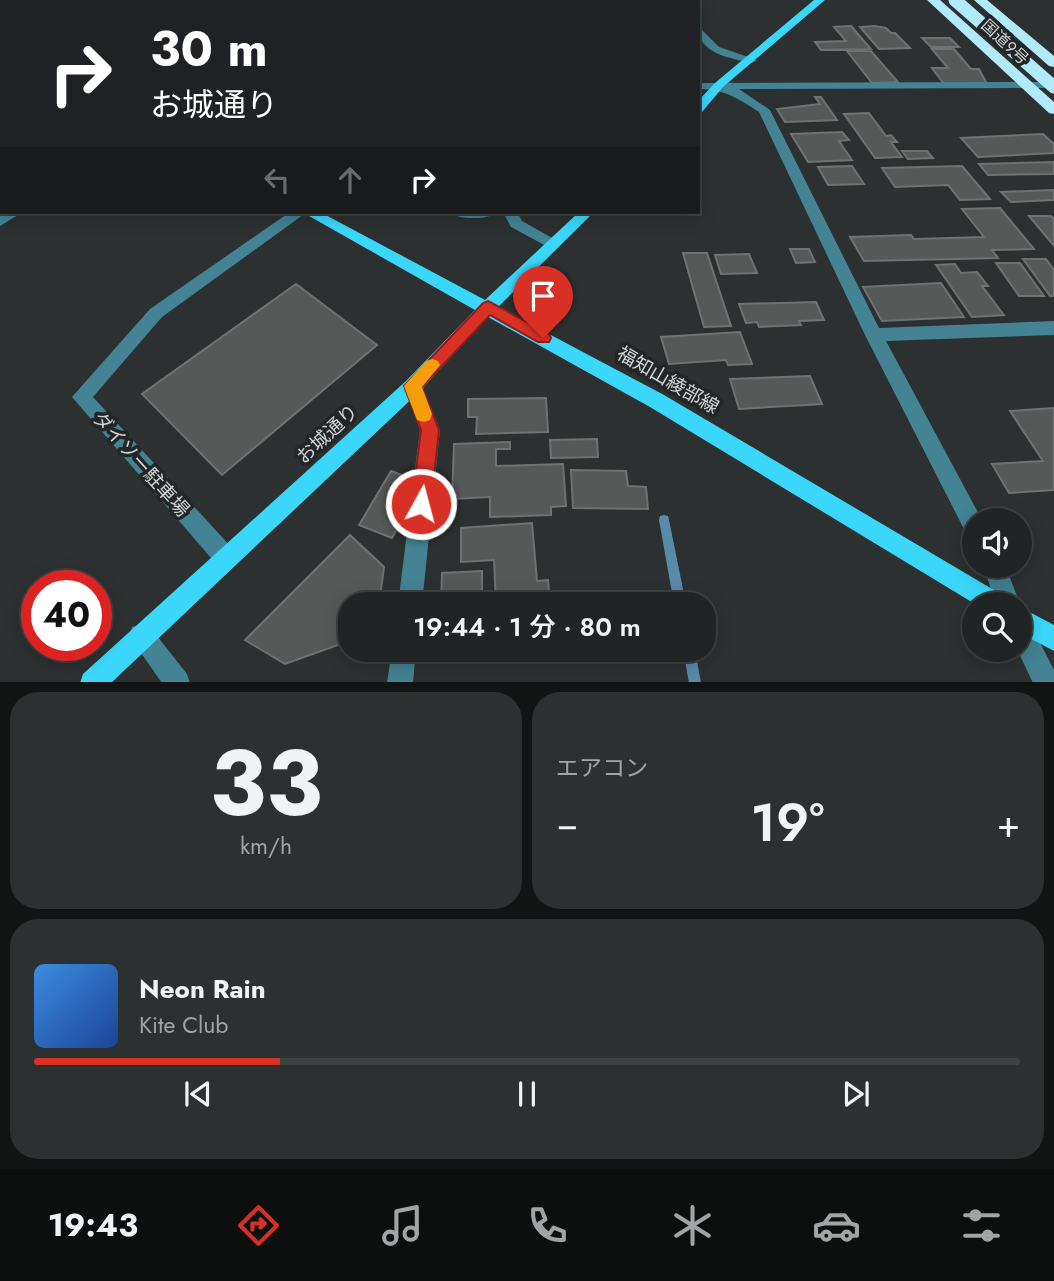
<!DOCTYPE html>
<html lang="ja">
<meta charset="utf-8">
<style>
:root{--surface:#212424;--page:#2d3031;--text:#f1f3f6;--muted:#a2a4a6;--line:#3e4141;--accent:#d93025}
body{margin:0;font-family:Jost,"Noto Sans JP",sans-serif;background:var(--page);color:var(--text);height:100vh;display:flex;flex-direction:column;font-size:26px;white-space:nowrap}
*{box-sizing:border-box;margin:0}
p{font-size:23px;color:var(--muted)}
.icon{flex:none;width:38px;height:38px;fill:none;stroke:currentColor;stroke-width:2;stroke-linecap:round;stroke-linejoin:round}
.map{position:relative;height:682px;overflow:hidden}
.drawer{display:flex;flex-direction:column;gap:10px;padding:10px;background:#121414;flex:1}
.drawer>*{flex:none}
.guide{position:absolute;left:0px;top:0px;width:700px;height:214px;box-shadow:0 4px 18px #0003,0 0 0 2px var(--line);background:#202124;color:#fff;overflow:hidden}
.buttons{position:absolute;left:962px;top:508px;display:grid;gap:14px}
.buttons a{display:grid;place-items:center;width:70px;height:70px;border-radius:50%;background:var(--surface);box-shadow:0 4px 18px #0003,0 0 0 2px var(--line);font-size:35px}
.speed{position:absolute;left:21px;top:570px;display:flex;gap:14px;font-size:35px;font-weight:700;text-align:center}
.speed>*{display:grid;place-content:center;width:91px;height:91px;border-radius:50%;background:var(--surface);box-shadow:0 4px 18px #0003,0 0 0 2px var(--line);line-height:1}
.speed .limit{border:10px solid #d22;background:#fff;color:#111}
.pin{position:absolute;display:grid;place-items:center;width:60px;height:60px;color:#fff;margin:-72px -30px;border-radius:50% 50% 50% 0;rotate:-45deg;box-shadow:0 0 7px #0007}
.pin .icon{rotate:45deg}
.me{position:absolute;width:77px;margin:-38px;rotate:7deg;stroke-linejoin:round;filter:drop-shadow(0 0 5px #0008)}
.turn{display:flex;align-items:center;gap:24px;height:147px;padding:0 35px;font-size:32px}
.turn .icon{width:91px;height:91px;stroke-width:2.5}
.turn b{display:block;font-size:49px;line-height:60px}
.lanes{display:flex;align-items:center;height:66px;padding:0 35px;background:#0003;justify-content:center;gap:35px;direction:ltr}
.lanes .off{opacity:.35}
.big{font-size:52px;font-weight:600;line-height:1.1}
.drawer .card{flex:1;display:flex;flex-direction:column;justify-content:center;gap:10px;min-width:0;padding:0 24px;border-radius:28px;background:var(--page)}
.drawer .dial{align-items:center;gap:0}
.dial b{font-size:91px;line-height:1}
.song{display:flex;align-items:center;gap:21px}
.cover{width:84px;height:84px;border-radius:10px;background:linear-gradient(135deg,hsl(210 70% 55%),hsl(220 70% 35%))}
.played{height:7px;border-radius:4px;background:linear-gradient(90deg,var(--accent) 25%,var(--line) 25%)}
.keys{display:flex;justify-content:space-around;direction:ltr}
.heat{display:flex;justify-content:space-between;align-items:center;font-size:38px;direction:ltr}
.drawer .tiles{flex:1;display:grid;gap:10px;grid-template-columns:1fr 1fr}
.card:last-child{grid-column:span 2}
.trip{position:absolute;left:338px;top:592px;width:378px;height:70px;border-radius:28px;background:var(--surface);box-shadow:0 4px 18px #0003,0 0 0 2px var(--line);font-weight:600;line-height:70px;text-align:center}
.dock{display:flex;height:112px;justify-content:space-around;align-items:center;background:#0d0e0e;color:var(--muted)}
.dock .icon{width:49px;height:49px}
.dock .selected{color:var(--accent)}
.dock b{font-size:32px;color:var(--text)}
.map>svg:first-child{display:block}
</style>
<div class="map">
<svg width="1054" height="683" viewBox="0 0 1054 683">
<rect width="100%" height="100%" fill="#2c3030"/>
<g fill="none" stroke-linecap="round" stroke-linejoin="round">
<path fill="#588ba9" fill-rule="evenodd" d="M 664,515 L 668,516 L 669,520 L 686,604 L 674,604 L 659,520 L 660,516 Z
M 683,649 L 695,649 L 701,683 L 689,683 Z"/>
</g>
<path fill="#555a58" stroke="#6e7371" stroke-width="2" d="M 851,26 L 871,49 L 821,50 L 815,42 L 846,41 L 834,27 Z
M 874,26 L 886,28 L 891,33 L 895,33 L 910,48 L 879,49 L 860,27 Z
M 922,38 L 950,38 L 959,47 L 931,47 Z
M 932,49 L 954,49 L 971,69 L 979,69 L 987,84 L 944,84 L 932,68 L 948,68 Z
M 847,51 L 871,51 L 898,82 L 872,83 Z
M 815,97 L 821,97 L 837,120 L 785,122 L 777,109 L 820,104 Z
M 869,113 L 886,136 L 891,135 L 897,142 L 891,142 L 902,157 L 875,158 L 844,114 Z
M 842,132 L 849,140 L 839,141 L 852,160 L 808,162 L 791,134 Z
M 1043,134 L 1054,144 L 1054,153 L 978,157 L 961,138 Z
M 902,151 L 927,151 L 933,158 L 908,159 Z
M 1054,162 L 1054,174 L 988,175 L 979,164 Z
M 852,166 L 864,184 L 828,185 L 818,167 Z
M 962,166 L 990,199 L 960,200 L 948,185 L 895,187 L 882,168 Z
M 1054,190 L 1054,200 L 1011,202 L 1001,192 Z
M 1000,208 L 1034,249 L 992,250 L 998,258 L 864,261 L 850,237 L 911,235 L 914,239 L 984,237 L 962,209 Z
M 1029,216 L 1051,216 L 1054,219 L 1054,246 Z
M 790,249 L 809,249 L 815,262 L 796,263 Z
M 683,253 L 707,253 L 731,326 L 704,327 Z
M 749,254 L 757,273 L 721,274 L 715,255 Z
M 1023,259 L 1046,259 L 1054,270 L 1054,296 L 1050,296 Z
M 996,263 L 1020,263 L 1044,296 L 1019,296 Z
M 955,264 L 961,273 L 977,272 L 988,286 L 982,286 L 1004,315 L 972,317 L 936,265 Z
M 941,283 L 964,317 L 882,321 L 863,287 Z
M 296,284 L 377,345 L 222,475 L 142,394 Z
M 816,302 L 824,320 L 799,321 L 801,325 L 759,327 L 757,322 L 746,323 L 739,304 Z
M 740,332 L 752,364 L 728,365 L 726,360 L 669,364 L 661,337 Z
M 810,376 L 822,404 L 739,409 L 730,379 Z
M 546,398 L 548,432 L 476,434 L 477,417 L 468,417 L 468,399 Z
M 1054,408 L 1054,490 L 1009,493 L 992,464 L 1043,461 L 1010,411 Z
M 597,439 L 598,457 L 551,458 L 550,440 Z
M 510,442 L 510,449 L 496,449 L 496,466 L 563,464 L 566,506 L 551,507 L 551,515 L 490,517 L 490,497 L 452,499 L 454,444 Z
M 571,470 L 626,471 L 628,486 L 646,487 L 648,509 L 573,508 Z
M 391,471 L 408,477 L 394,500 L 402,503 L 391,523 L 398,527 L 392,538 L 359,525 Z
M 532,523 L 537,581 L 548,580 L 550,604 L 496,604 L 494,560 L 461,562 L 461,528 Z
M 350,535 L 384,567 L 380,597 L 374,604 L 350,604 L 350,633 L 341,644 L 285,664 L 245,640 Z
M 482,571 L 482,604 L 441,604 L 442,573 Z"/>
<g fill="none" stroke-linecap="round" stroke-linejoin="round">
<path fill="#438394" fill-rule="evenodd" d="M 361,0 L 372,0 L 359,2 Z
M 390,0 L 401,0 L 388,2 Z
M 512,0 L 522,0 L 522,2 L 512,2 Z
M 676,0 L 686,0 L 687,2 L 677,2 Z
M 698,26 L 719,47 L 757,60 L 752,63 C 730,58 698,54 698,26 Z
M 1054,82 L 1054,88 L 739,89 L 770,110 L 879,328 L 1054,321 L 1054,335 L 886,341 L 982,520 L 975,520 L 975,538 L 967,535 L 865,335 L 759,112 C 738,98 723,89 698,89 L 698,83 Z
M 0,196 L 2,196 L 0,206 Z
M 5,212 L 23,212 L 0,226 L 0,215 Z
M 290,212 L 307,212 L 162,317 L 93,397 L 234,550 L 237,558 L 234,566 L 226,569 L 218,566 L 72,397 L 150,309 Z
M 449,212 L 498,212 C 490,220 457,220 449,212 Z
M 503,212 L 517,212 L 522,221 L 561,243 L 558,247 L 548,247 L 511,227 Z
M 413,378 L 420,381 L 440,430 L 422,604 L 398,604 L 420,430 L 404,386 L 406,381 Z
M 983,565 L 1005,565 L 1020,604 L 996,604 Z
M 1020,618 L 1029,621 L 1054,670 L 1054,683 L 1033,683 L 1017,649 L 1020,649 Z
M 141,624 L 150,627 L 187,674 L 190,683 L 162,683 L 129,636 L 132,627 Z
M 392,649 L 416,649 L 413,683 L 387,683 Z"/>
<path fill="#3bd7fb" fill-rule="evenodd" d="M 814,0 L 825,0 L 723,87 L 702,112 L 698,113 L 698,101 L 715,83 Z
M 0,52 L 2,52 L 2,59 L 0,59 Z
M 302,212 L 320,212 L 485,300 L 579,212 L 594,212 L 498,307 L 664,395 L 1004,596 L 1008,604 L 975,604 L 650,407 L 488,317 L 420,391 L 111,683 L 80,683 L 83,674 L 406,381 L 475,310 Z
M 1020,607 L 1054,625 L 1054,651 L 1020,633 Z"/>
<path fill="#b1ebfb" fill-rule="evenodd" d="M 927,0 L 940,0 L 1054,102 L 1054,114 L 1049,113 Z
M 974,0 L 987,0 L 1054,56 L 1054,67 L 1049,66 Z"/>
<path stroke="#b1ebfb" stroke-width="13" d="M 955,0 L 1054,87"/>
</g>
<path fill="#d93025" stroke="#8d1f18" stroke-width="2" d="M 488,301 L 549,334 L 551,338 L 549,342 L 538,342 L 490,315 L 422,387 L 439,430 L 431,504 L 428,511 L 421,513 L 415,511 L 412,504 L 421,430 L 404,386 L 483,303 Z"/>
<path fill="#f59e0b" d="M 432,359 L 438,361 L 440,365 L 422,387 L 432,414 L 430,420 L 424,422 L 417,420 L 404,386 L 426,361 Z"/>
<g text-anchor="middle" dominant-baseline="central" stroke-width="7" stroke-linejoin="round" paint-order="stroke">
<g font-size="16" fill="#d1d4d4" stroke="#222626">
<text transform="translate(1005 42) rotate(43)">国道9号</text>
</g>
<g font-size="19" fill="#d1d4d4" stroke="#222626">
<text transform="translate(668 380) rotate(30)">福知山綾部線</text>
<text transform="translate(327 434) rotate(-43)">お城通り</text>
<text transform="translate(141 464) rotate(48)">ダイソー駐車場</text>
</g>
</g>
</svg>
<div class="buttons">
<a><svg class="icon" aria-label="sound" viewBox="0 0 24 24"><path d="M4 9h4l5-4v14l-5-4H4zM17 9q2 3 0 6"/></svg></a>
<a><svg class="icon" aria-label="search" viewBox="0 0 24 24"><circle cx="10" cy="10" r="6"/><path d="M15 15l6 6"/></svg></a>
</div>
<div class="speed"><div class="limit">40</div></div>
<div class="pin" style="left:543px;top:338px;background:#d93025"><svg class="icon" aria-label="arrive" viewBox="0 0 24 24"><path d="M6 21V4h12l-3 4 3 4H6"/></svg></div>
<svg class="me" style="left:421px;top:504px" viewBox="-20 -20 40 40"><circle r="17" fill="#d93025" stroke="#fff" stroke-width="3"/><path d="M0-11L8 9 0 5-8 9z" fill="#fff"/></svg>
<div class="trip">19:44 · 1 分 · 80 m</div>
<div class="guide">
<div class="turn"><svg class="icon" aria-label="right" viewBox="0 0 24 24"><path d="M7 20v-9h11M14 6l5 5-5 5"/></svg><div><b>30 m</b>お城通り</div></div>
<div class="lanes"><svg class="icon off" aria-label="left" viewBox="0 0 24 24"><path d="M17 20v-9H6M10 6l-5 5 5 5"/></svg><svg class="icon off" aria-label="ahead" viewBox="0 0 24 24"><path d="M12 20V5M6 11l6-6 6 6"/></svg><svg class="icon" aria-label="right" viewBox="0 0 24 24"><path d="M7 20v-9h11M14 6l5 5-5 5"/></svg></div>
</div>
</div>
<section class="drawer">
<div class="tiles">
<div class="card dial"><b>33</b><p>km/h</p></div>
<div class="card"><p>エアコン</p>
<div class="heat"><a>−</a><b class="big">19°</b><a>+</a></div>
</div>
<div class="card">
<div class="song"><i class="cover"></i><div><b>Neon Rain</b><p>Kite Club</p></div></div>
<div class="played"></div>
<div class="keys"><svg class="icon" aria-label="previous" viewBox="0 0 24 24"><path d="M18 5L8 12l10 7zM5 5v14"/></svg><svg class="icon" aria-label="pause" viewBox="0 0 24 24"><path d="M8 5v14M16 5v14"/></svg><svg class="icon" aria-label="next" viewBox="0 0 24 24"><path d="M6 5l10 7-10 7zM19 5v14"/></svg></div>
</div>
</div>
</section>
<nav class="dock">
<b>19:43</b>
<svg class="icon selected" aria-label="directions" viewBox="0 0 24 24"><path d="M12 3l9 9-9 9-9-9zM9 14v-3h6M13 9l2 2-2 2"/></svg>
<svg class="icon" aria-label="music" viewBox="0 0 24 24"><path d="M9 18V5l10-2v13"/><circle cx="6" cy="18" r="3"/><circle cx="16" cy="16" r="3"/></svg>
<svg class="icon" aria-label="phone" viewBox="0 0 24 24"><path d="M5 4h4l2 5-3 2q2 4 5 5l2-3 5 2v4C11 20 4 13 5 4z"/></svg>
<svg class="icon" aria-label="climate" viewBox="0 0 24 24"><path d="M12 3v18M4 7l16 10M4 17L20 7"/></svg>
<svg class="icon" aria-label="car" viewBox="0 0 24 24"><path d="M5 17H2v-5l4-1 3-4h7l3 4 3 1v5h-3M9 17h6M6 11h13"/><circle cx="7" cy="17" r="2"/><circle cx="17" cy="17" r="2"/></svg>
<svg class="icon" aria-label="filters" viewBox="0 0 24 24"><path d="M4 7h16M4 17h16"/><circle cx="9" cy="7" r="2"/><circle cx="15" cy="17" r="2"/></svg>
</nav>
